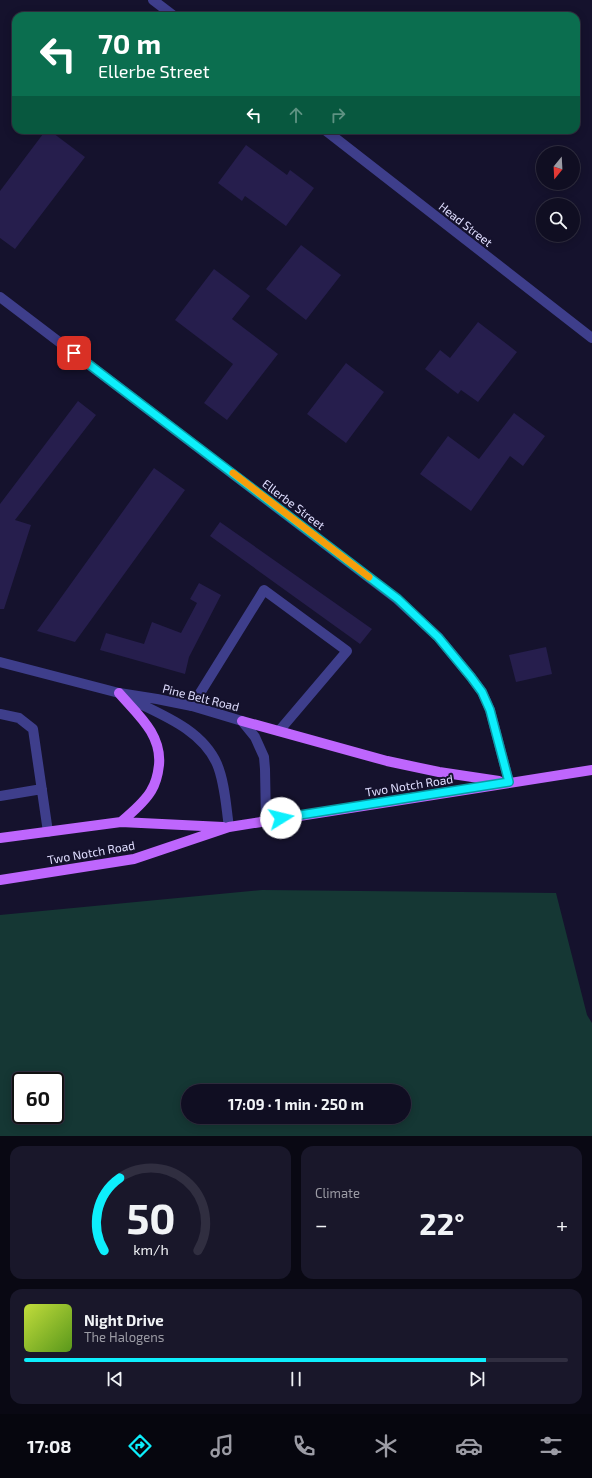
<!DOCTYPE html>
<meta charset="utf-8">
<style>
:root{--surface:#100e22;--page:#19172a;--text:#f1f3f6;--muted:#9c9ca5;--line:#302e40;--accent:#0deffc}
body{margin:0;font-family:"Exo 2",sans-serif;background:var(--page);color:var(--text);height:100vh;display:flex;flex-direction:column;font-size:15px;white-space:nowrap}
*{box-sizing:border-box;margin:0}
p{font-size:13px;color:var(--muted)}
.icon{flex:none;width:22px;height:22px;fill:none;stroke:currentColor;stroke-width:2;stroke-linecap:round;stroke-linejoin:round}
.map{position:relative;height:1136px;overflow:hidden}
.drawer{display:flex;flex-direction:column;gap:10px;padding:10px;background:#090813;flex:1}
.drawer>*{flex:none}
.guide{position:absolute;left:12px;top:12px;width:568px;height:122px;border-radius:12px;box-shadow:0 2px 10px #0003,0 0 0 1px var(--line);background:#0b6e4f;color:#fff;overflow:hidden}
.needle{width:26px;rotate:198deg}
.fabs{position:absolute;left:536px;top:146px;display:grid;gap:8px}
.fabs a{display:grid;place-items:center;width:44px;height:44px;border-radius:50%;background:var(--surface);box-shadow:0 2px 10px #0003,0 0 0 1px var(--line);font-size:20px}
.speed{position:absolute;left:12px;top:1072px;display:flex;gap:8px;font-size:20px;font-weight:700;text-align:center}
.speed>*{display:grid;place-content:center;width:52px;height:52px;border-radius:50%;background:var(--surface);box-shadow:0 2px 10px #0003,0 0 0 1px var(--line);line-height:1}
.speed .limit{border:2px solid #111;border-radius:6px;background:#fff;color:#111}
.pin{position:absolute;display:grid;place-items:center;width:34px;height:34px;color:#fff;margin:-17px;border-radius:8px;box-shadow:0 2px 6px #0006}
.me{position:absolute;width:44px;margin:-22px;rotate:81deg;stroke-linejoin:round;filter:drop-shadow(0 0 3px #0008)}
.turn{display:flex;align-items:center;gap:14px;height:84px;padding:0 20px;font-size:18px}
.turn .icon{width:52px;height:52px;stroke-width:2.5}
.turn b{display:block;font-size:28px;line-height:34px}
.lanes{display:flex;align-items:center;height:38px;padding:0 20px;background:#0003;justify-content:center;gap:20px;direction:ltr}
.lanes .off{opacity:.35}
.big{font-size:30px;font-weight:700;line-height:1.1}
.drawer .card{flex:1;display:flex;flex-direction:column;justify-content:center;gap:6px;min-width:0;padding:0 14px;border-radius:12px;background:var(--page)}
.drawer .dial{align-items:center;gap:0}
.dial svg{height:104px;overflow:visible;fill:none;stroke:var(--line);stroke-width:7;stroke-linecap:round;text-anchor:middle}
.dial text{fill:var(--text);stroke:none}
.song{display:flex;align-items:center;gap:12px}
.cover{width:48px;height:48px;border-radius:6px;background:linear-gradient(135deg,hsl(70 70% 55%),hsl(90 70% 35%))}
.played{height:4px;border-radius:2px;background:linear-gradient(90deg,var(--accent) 85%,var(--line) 85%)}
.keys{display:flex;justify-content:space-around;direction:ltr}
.heat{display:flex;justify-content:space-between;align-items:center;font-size:22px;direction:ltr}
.drawer .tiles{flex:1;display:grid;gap:10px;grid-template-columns:1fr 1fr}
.card:last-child{grid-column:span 2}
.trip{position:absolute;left:181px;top:1084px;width:230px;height:40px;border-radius:20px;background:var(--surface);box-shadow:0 2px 10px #0003,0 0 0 1px var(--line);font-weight:700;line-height:40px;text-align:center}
.tab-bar{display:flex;height:64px;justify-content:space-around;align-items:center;background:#06060e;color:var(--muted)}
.tab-bar .icon{width:28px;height:28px}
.tab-bar .current{color:var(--accent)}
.tab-bar b{font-size:18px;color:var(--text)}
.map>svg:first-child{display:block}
</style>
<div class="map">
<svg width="592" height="1136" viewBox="0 0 592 1136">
<rect width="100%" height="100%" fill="#15122d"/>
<path fill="#153734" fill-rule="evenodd" d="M 262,890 L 556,893 L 587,1015 L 592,1023 L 592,1136 L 0,1136 L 0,915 ZM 21,1081 L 55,1081 L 55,1115 L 21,1115 ZM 188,1091 L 404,1091 L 404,1117 L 188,1117 Z"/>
<path fill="#261e4d" d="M 46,130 L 49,130 L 85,157 L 15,249 L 0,238 L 0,191 Z
M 246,145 L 287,175 L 290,170 L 314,188 L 286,226 L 245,196 L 242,201 L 218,183 Z
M 301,245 L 341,275 L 306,320 L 266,289 Z
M 214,269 L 250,296 L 232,319 L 278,354 L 227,420 L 204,403 L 233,364 L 175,320 Z
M 478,322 L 517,352 L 478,402 L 461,390 L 458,394 L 425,369 L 440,350 L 450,358 Z
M 346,363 L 384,392 L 346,443 L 307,414 Z
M 78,401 L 96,415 L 15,520 L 31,525 L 4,609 L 0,609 L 0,504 Z
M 514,413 L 545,436 L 523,466 L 510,456 L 471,511 L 420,474 L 448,436 L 479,459 Z
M 154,468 L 185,490 L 75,642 L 37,631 Z
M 220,522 L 372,629 L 360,644 L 210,536 Z
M 199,583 L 221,595 L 189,657 L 185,674 L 100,650 L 106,633 L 144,644 L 152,622 L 181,633 L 197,603 L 190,599 Z
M 546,647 L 552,674 L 516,682 L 509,655 Z"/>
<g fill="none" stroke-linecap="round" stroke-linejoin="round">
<path stroke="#3e3e8b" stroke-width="10" d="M 192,706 L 264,590 L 347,651 L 279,731
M 0,714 L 19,718 L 33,729 L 48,832
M 0,796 L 42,789"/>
<path stroke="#3e3e8b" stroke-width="10" d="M 153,0 L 174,16
M 325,130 L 592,338
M 0,297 L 397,599 L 438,637 L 471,677 L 482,692 L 490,710 L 509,782
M 0,662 L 119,693 L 157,699 L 192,706 L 242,721 L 255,737 L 264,757 L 265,769 L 266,821
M 126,697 C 159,714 201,728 217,764 C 225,783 226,807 229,827"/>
<path stroke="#be66fd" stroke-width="10" d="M 119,693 C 137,714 162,734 159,765 C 158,774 156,783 151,791 C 144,803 131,813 121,822
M 242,721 L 387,761 L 439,772 L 499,781
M 0,838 L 121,822 L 223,827
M 0,880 L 134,859 L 229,827 L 592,770"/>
</g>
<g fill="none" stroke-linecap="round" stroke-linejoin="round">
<g stroke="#089ba4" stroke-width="10">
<path id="route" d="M 74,353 L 398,599 L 438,637 L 471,677 L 482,692 L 490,710 L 509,782 L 281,818"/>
</g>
<use href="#route" stroke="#0deffc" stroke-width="7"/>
<path stroke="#f59e0b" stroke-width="7" d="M 233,473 L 369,577"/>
</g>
<g text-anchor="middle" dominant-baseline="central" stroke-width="4" stroke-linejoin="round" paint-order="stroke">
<g font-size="12" fill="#e0deff" stroke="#15122d">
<text transform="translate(466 224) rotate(38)">Head Street</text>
<text transform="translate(294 504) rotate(37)">Ellerbe Street</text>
<text transform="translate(201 697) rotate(14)">Pine Belt Road</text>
<text transform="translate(409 785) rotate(-9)">Two Notch Road</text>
<text transform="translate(91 852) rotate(-10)">Two Notch Road</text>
</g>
</g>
</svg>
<div class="fabs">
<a><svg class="needle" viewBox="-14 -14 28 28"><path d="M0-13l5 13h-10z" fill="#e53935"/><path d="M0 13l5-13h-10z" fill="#9c9ca5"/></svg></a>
<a><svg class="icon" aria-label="search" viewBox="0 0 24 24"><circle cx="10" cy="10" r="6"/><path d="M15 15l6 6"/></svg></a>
</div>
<div class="speed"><div class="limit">60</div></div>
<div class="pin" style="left:74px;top:353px;background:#d93025"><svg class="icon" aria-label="arrive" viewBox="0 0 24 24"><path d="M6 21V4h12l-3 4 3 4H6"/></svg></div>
<svg class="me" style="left:281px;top:818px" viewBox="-20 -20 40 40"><circle r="19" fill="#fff"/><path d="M0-13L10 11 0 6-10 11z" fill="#0deffc"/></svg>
<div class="trip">17:09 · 1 min · 250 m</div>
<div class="guide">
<div class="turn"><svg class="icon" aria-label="left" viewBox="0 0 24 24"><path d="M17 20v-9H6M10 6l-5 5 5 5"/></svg><div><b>70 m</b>Ellerbe Street</div></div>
<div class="lanes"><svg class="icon" aria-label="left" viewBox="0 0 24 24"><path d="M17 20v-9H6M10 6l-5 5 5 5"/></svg><svg class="icon off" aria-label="ahead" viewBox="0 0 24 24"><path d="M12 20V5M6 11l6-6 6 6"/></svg><svg class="icon off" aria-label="right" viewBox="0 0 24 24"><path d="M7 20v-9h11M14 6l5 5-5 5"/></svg></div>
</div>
</div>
<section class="drawer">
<div class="tiles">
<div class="card dial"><svg viewBox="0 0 100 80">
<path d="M14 69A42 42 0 1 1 86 69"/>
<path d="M14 69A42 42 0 0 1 26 13" stroke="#0deffc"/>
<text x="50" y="56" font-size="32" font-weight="700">50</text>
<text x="50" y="72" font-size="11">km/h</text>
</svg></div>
<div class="card"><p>Climate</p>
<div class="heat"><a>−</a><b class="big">22°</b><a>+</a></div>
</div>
<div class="card">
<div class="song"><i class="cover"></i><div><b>Night Drive</b><p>The Halogens</p></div></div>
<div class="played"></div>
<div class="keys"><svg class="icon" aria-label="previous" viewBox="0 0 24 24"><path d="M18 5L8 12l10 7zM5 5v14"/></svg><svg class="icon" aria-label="pause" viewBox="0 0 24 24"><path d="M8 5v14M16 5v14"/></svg><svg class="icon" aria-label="next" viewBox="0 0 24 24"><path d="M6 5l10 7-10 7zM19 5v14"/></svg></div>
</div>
</div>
</section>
<nav class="tab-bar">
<b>17:08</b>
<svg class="icon current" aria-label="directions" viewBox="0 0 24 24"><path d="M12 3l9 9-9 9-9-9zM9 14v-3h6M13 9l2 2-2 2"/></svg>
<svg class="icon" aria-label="music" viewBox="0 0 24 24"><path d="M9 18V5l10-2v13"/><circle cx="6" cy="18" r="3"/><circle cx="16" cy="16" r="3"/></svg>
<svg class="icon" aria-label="phone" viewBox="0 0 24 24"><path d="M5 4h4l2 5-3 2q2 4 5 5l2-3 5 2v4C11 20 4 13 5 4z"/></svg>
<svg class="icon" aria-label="climate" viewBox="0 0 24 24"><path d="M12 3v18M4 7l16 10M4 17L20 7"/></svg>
<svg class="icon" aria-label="car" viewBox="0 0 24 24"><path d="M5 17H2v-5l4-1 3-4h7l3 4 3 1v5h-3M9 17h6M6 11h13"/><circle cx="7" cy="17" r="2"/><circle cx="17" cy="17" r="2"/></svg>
<svg class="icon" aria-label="filters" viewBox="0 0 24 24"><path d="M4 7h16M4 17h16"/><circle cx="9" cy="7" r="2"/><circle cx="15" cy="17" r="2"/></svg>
</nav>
